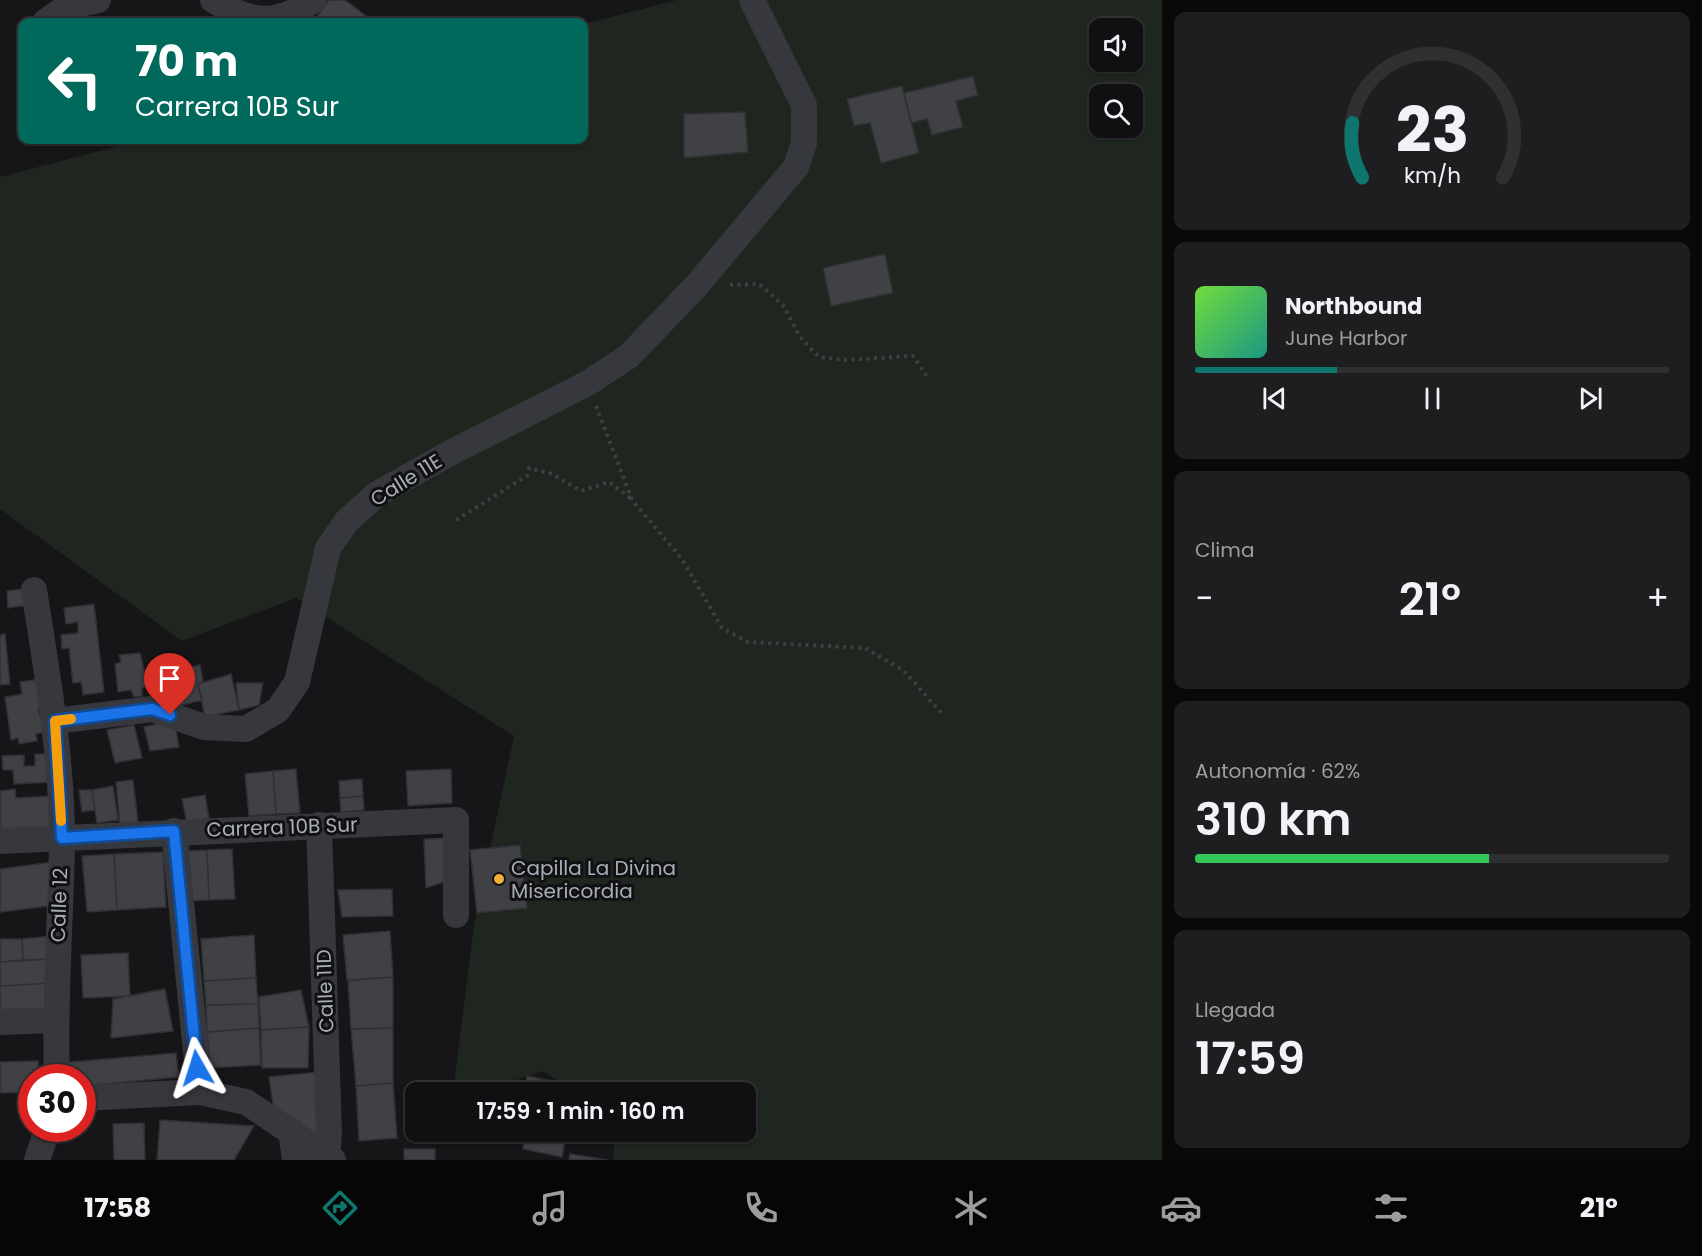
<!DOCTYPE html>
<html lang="es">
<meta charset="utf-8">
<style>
:root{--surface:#101012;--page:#1e1e20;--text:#f1f3f6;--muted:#9c9d9f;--line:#303032;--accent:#0f766e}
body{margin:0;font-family:Poppins,sans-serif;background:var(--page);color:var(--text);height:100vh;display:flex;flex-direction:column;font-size:22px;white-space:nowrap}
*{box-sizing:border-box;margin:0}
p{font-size:20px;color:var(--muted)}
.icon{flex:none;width:33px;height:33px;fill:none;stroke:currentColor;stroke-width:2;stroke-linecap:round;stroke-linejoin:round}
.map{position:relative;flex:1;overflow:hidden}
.details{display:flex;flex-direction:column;gap:12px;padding:12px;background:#09090a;width:540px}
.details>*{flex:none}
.guide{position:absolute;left:18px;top:18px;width:570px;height:126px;border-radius:12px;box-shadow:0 2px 4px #0004,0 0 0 2px var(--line);background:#00695c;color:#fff;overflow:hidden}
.buttons{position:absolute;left:1089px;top:18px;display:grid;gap:12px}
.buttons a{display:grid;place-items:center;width:54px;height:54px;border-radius:12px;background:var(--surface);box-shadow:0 2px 4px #0004,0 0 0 2px var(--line);font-size:30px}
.speed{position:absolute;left:18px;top:1064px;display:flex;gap:12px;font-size:30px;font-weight:700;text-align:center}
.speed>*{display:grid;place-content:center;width:78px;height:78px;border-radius:50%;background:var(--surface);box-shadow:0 2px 4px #0004,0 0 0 2px var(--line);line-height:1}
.speed .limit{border:9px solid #d22;background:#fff;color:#111}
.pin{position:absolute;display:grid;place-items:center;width:51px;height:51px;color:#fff;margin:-62px -26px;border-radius:50% 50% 50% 0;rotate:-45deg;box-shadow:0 0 6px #0007}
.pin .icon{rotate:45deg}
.me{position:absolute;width:66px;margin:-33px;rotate:354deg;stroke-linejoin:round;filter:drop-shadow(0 0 4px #0008)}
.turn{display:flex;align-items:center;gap:21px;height:126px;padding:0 18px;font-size:27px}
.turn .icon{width:78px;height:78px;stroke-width:2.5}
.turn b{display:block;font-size:42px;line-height:51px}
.big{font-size:45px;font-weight:600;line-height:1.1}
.details .widget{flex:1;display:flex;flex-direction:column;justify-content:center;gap:9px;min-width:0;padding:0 21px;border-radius:12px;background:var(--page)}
.details .dial{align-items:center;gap:0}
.dial svg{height:156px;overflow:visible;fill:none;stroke:var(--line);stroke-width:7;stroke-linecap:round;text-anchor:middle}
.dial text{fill:var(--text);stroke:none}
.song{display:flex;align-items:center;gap:18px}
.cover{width:72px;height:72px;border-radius:9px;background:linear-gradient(135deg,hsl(100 70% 55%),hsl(170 70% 35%))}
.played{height:6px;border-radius:3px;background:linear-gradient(90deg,var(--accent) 30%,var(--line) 30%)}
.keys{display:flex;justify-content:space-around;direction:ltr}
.heat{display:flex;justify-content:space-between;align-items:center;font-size:33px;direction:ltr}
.charge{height:9px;border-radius:4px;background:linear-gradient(90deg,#34c759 62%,var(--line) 0)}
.trip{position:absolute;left:405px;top:1082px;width:351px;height:60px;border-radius:12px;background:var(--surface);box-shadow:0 2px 4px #0004,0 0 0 2px var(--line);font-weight:600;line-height:60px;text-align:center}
.menu{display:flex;height:96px;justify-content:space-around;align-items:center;background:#060607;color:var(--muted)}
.menu .icon{width:42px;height:42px}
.menu .on{color:var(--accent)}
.menu b{font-size:27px;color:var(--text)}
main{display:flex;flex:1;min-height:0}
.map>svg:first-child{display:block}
</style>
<main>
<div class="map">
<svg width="1162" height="1160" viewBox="0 0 1162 1160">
<rect width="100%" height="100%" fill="#161618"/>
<path fill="#1e261f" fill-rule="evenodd" d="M 677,0 L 1162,0 L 1162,1160 L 613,1160 L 615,1131 L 746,1131 L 746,1092 L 577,1092 L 542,1071 L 483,1092 L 453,1092 L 474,924 L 514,736 L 296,598 L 182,641 L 0,509 L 0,177 L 142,140 L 584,140 L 584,24 ZM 1100,28 L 1132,28 L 1132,62 L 1100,62 ZM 1100,94 L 1132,94 L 1132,128 L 1100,128 Z"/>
<path fill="#404145" stroke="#303034" stroke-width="1.5" d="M 329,0 L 345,0 L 374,22 L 313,22 Z
M 973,76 L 978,95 L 956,101 L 963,127 L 932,135 L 927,119 L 911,123 L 904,93 Z
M 902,86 L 919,153 L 881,163 L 870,123 L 854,126 L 847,99 Z
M 745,112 L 748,152 L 684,158 L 684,114 Z
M 885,254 L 893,293 L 831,306 L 823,268 Z
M 32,588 L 35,604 L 8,608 L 7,591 Z
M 94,604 L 104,692 L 83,695 L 81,682 L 73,683 L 69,648 L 62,649 L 61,635 L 78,633 L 78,622 L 66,624 L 64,608 Z
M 5,634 L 10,684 L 0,685 L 0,635 Z
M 140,653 L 148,686 L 142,688 L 142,696 L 134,697 L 131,690 L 118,692 L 115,664 L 121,662 L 119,655 Z
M 172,655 L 175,670 L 200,665 L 203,681 L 198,684 L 202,700 L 175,707 L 172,692 L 154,696 L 150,673 L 160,671 L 157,658 Z
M 231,674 L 239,710 L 205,717 L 198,684 Z
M 40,679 L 47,707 L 38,709 L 45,732 L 36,734 L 37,741 L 19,744 L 18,738 L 11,740 L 5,697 L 22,694 L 20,682 Z
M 236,683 L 263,683 L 259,705 L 239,710 Z
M 161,723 L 176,729 L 179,747 L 150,751 L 144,727 Z
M 134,725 L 142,758 L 115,763 L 107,730 Z
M 35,754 L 52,754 L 53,782 L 14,784 L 13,770 L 3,770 L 2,756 L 24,755 L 24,766 L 35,766 Z
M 296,769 L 300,813 L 276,814 L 273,771 Z
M 451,769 L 452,803 L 408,806 L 406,771 Z
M 273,771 L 276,814 L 249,816 L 245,774 Z
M 362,779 L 363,796 L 340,798 L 339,781 Z
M 133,780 L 138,822 L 120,826 L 116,782 Z
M 113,786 L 118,820 L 97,823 L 92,790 Z
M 15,789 L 16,798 L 51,796 L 51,830 L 0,833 L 0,791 Z
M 79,790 L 92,790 L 95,810 L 82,812 Z
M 205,795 L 209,818 L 187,823 L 182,799 Z
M 363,796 L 364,810 L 341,812 L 340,798 Z
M 449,838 L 452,879 L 426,888 L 424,839 Z
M 520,845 L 527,908 L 477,913 L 470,850 Z
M 232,849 L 235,899 L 209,900 L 207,850 Z
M 207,850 L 209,900 L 189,901 L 187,851 Z
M 163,852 L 166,907 L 117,910 L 114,854 Z
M 114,854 L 117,910 L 87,912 L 82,856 Z
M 52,862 L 57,905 L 0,912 L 0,869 Z
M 392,889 L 393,916 L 342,917 L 338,890 Z
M 390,931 L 393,977 L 347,980 L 343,935 Z
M 254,935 L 256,978 L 204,981 L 201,939 Z
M 52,936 L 53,959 L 23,960 L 22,939 Z
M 0,939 L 22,939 L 23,960 L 0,962 Z
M 128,953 L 130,996 L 83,998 L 81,955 Z
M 53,959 L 53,983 L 0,986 L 0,962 Z
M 393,977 L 393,1028 L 351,1029 L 348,981 Z
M 256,978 L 258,1004 L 206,1005 L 204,981 Z
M 53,983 L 48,1017 L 0,1021 L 0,986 Z
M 165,989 L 173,1031 L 111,1038 L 113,999 Z
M 301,990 L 309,1027 L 261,1030 L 259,997 Z
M 258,1004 L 259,1028 L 207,1032 L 206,1005 Z
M 309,1027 L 308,1068 L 262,1068 L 261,1030 Z
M 259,1028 L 261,1065 L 210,1068 L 207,1032 Z
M 393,1028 L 393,1083 L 356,1086 L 351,1029 Z
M 176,1053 L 179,1077 L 82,1086 L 82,1077 L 62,1077 L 60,1063 Z
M 38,1061 L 39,1077 L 32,1077 L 32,1092 L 0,1093 L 0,1062 Z
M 318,1072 L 322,1137 L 308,1135 L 273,1105 L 269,1077 Z
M 527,1076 L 576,1086 L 575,1092 L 524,1092 Z
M 393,1083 L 397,1138 L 359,1141 L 356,1086 Z
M 160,1120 L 254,1126 L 234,1160 L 157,1160 Z
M 144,1123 L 145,1160 L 114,1160 L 113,1124 Z
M 526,1131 L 567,1131 L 562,1157 L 523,1149 Z
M 404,1149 L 435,1149 L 435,1160 L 404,1160 Z
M 570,1154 L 608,1160 L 569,1160 Z"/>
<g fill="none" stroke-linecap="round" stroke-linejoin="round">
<path stroke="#3d3f44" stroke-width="4" stroke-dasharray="3 4.5" stroke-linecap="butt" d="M 730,285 L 759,284 L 783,305 L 800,337 L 819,357 L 844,360 L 913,356 L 928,378
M 596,406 L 632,500 L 682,559 L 722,628 L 748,642 L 865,648 L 904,671 L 944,716
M 456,520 L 522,479 L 528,475 L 529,468 L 552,474 L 581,491 L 609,482 L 630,498"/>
<path stroke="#37383d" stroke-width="26" d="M 213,0 C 252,24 276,26 314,0
M 45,22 L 66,7 L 98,0
M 34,590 C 47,673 62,756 62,840 C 61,919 54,998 57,1077
M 55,721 L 152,709 L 204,727 L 246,729 L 278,710 L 297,682 L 328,548 L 347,521 L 377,494 L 452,452 L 588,383 L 629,356 L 697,285 L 796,167 L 804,143 L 804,105 L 752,0
M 319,825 L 329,1134 L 327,1157
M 174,831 L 200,1092
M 0,841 L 456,820 L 456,915
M 0,1022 L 55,1020
M 82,1098 L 200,1092 L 246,1102 L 333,1160
M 291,1130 L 295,1160
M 37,1160 L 48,1128"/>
</g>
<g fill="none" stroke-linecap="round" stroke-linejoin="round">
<g stroke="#114b97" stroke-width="15">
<path id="route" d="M 170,715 L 152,709 L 55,721 L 62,838 L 174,831 L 197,1068"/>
</g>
<use href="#route" stroke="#1a73e8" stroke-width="10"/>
<path stroke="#f59e0b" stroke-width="10" d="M 61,821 L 55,721 L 71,719"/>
</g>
<circle fill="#f2b134" stroke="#111113" stroke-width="2" cx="499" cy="879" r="6"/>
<g text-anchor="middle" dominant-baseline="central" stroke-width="6" stroke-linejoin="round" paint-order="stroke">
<g font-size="20" fill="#a8adb8" stroke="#111113">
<text transform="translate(406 480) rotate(-32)">Calle 11E</text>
<text transform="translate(282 827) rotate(-2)">Carrera 10B Sur</text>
<text transform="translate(59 905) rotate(-88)">Calle 12</text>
<text transform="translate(325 991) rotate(-92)">Calle 11D</text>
</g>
<g font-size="20" fill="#a8adb8" stroke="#111113" text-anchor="start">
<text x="511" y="868">Capilla La Divina<tspan x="511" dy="23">Misericordia</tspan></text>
</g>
</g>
</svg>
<div class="buttons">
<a><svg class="icon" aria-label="sound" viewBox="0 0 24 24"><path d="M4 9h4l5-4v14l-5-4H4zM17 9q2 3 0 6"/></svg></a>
<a><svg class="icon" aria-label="search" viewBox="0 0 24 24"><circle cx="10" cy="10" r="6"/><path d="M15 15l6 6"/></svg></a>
</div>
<div class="speed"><div class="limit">30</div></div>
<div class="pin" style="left:170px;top:715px;background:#d93025"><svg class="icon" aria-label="arrive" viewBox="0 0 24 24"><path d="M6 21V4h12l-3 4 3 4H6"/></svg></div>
<svg class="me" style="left:197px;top:1068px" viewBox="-20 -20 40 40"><path d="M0-17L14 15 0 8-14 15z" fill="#1a73e8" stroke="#fff" stroke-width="4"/></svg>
<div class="trip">17:59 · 1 min · 160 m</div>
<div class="guide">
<div class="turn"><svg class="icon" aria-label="left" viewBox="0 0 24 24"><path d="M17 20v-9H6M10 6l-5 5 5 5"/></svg><div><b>70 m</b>Carrera 10B Sur</div></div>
</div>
</div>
<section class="details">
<div class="widget dial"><svg viewBox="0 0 100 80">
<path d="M14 69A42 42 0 1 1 86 69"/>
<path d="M14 69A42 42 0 0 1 9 41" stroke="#0f766e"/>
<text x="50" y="56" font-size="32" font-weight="700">23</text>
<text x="50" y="72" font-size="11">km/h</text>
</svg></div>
<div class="widget">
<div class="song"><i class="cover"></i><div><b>Northbound</b><p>June Harbor</p></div></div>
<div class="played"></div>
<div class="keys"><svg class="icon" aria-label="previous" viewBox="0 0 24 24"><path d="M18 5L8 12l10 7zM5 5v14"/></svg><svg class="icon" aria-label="pause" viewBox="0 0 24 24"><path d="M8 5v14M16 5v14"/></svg><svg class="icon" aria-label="next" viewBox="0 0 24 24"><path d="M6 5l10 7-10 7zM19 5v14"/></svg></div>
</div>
<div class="widget"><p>Clima</p>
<div class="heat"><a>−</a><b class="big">21°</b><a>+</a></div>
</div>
<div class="widget"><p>Autonomía · 62%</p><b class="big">310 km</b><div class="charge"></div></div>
<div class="widget"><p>Llegada</p><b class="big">17:59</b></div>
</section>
</main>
<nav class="menu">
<b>17:58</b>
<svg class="icon on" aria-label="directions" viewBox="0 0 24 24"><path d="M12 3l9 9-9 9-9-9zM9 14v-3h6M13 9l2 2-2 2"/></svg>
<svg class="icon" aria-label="music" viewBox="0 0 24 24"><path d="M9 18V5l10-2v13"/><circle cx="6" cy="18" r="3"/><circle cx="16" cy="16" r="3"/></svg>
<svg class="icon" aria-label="phone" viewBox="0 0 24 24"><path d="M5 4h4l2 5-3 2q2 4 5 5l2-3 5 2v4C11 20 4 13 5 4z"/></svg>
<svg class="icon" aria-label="climate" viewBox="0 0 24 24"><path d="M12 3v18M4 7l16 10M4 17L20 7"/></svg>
<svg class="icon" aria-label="car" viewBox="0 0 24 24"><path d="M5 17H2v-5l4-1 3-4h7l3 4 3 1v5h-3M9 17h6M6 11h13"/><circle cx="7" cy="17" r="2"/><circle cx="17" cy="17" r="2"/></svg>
<svg class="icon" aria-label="filters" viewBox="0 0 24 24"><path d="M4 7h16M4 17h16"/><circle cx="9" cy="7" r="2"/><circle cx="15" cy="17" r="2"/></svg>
<b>21°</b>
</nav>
